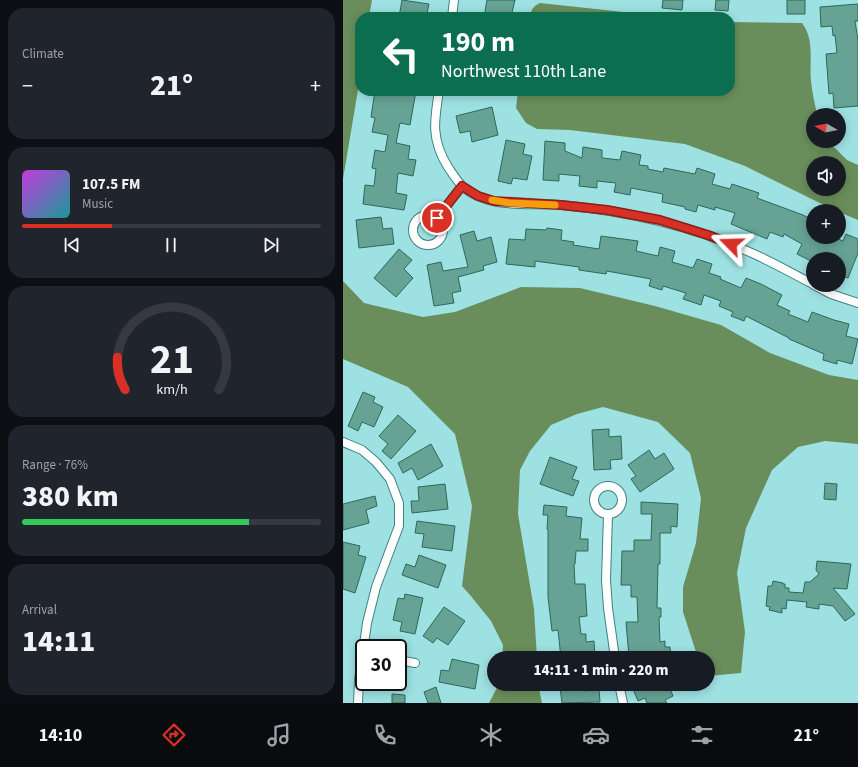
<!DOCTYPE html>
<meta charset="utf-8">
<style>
:root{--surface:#171b24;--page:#20242c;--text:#f1f3f6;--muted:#9ea1a6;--line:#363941;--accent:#d93025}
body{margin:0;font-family:"Source Sans 3",sans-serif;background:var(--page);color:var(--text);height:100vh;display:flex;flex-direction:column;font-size:15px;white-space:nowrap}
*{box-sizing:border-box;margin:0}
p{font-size:13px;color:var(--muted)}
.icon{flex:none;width:22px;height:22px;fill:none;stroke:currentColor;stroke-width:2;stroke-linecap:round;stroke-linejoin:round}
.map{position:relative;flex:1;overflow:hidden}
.sheet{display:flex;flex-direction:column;gap:8px;padding:8px;background:#0d0f14;width:343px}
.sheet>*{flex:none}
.top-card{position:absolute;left:12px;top:12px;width:380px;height:84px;border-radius:16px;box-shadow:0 2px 10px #0003;background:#0b6e4f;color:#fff;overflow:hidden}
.needle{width:26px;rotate:279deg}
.fabs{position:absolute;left:463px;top:108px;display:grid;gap:8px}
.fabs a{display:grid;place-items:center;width:40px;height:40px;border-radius:50%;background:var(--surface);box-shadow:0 2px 10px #0003;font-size:20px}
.speed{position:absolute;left:12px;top:639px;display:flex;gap:8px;font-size:20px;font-weight:700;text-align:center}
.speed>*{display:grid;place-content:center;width:52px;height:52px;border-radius:50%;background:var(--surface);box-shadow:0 2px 10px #0003;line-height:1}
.speed .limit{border:2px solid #111;border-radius:6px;background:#fff;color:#111}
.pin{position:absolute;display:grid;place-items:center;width:34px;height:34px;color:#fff;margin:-17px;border:2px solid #fff;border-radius:50%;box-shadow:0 1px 4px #0007}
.me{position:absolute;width:44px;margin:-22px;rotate:292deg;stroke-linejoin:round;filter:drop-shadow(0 0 3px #0008)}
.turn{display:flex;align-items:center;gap:14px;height:84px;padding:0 20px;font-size:18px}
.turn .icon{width:52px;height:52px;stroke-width:2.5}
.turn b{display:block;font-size:28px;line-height:34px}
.big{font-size:30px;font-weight:800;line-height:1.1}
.sheet .widget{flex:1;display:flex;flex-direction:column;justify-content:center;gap:6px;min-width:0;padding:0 14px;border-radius:16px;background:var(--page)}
.sheet .dial{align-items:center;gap:0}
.dial svg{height:104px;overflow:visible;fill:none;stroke:var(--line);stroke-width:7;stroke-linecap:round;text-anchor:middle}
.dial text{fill:var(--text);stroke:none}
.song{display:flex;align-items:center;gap:12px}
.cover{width:48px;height:48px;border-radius:6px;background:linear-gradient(135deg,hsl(290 70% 55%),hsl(180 70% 35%))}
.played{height:4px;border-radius:2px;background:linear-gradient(90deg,var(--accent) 30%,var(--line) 30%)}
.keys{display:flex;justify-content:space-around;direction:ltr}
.heat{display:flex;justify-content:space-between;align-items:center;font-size:22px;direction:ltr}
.charge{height:6px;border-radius:3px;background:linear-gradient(90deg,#34c759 76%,var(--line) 0)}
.trip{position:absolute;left:144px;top:651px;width:228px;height:40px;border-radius:20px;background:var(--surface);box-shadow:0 2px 10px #0003;font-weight:800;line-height:40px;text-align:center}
.menu{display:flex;height:64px;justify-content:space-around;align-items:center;background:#090b0e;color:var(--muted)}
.menu .icon{width:28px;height:28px}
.menu .selected{color:var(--accent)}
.menu b{font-size:18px;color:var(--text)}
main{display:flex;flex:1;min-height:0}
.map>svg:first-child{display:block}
</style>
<main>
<section class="sheet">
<div class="widget"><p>Climate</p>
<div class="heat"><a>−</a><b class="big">21°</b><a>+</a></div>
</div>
<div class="widget">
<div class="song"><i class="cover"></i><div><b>107.5 FM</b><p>Music</p></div></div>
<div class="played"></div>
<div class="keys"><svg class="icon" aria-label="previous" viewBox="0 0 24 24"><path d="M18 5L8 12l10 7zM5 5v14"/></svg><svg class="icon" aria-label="pause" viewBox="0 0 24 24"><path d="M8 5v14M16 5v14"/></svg><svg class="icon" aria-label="next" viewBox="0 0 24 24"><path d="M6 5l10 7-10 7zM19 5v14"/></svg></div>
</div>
<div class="widget dial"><svg viewBox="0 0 100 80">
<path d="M14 69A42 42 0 1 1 86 69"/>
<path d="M14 69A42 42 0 0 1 8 44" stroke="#d93025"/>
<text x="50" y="56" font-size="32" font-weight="700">21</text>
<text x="50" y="72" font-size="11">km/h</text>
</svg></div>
<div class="widget"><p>Range · 76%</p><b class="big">380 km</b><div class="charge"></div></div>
<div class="widget"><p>Arrival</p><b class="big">14:11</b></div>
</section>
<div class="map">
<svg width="515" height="703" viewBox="0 0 515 703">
<rect width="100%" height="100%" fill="#9ee1e2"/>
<path fill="#6a8e5b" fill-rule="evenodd" d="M 0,0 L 29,0 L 26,17 L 17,17 L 17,78 L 0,179 Z
M 197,3 L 327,17 L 187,17 C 188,10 190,6 197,3 Z
M 387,22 L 459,23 C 472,40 466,61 468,81 C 469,92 472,104 474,115 L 470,115 L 470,141 L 485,141 L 504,160 L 515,165 L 515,220 L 496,212 L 496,211 L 493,211 L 402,166 L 342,144 L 227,130 L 194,129 L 183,123 L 173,108 L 175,91 L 387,91 ZM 470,163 L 496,163 L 496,189 L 470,189 Z
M 0,281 L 21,303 L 80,317 L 112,312 L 178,287 L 237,288 L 312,306 L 378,325 L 427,353 L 486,375 L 515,380 L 515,444 L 482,441 L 455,447 L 429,470 L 403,528 L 394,573 L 402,632 L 398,673 L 365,676 L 365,658 L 355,658 L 340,612 L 340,587 L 353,543 L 358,498 L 347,453 L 315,422 L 260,407 L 234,414 L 208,425 L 187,451 L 177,470 L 175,514 L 191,609 L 194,658 L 159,658 L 160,645 L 148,621 L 127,595 L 119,586 L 129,506 L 112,434 L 65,387 L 0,359 Z
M 156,684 L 195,684 L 199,703 L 146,703 Z"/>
<path fill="#66a394" stroke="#2c695c" d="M 59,0 L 86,4 L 83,17 L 56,17 Z
M 144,0 L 172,0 L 168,17 L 141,17 Z
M 320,0 L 340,0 L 339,10 L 319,8 Z
M 373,0 L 386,0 L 385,11 L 372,10 Z
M 444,0 L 462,0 L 462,14 L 444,14 Z
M 515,4 L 515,21 L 512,21 L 515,40 L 515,106 L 491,108 L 490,93 L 486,94 L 483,54 L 494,53 L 492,35 L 490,36 L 489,26 L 478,27 L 477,7 Z
M 32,91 L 73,91 L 67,125 L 57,123 L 53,143 L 67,146 L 65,159 L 73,160 L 70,176 L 55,173 L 53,193 L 64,195 L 61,210 L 20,204 L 22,185 L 31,186 L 33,169 L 29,168 L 32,150 L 42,152 L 45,135 L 29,132 L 32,118 L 28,117 Z
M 149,107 L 155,135 L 129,142 L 127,131 L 117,133 L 113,116 Z
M 163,140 L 182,144 L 180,154 L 189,156 L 184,180 L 170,178 L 168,184 L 155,181 Z
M 202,141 L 222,143 L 222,151 L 239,158 L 240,147 L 259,150 L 259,158 L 277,160 L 279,151 L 298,155 L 296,165 L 305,166 L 305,169 L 320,172 L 321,168 L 352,174 L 354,168 L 372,174 L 369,184 L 387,189 L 389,184 L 416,193 L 414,198 L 460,215 L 470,220 L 470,237 L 490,237 L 500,241 L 503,234 L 515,239 L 515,253 L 505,278 L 496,275 L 496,259 L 469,259 L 468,261 L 454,254 L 459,244 L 441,234 L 440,237 L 427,232 L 424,239 L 388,224 L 392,213 L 372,207 L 372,210 L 355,205 L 353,212 L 342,209 L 342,207 L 319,202 L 320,194 L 288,188 L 287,195 L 271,192 L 273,183 L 254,181 L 254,188 L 236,186 L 237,176 L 216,174 L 216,181 L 200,180 Z
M 38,217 L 40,229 L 49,228 L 51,244 L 16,248 L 13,220 Z
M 204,228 L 219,230 L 218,240 L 231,242 L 230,245 L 256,249 L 258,236 L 295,241 L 293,251 L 315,256 L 317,247 L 332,251 L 329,262 L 350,268 L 354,259 L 369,264 L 366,273 L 378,277 L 377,279 L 398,288 L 403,278 L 418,284 L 439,295 L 434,305 L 447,311 L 445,314 L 465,322 L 469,312 L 491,320 L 506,324 L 503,336 L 515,339 L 509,364 L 494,360 L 494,364 L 480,360 L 481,354 L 446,339 L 446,338 L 403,316 L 401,321 L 388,316 L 390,312 L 376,306 L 378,301 L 361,295 L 358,305 L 340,299 L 343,293 L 320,286 L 319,290 L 306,286 L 308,279 L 264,271 L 263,274 L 236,270 L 236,267 L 192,261 L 192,267 L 163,264 L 166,239 L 182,240 L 183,229 L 203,230 Z
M 131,231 L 134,241 L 148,237 L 154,262 L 140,266 L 141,270 L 115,277 L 118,291 L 109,293 L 111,303 L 91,306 L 84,265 L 98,262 L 100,271 L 125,267 L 117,235 Z
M 56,249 L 69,260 L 61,269 L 70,278 L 53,297 L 31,278 Z
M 20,392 L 32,397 L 30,402 L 40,407 L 31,427 L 19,422 L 15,431 L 5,426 Z
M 55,415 L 73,431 L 48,459 L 39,451 L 45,444 L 36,436 Z
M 266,429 L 266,437 L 278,436 L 279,459 L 267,460 L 268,469 L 251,470 L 249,430 Z
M 88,444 L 100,466 L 75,480 L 69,468 L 60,473 L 55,463 Z
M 306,450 L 312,459 L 321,453 L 331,469 L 297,492 L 288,479 L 293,476 L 285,465 Z
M 207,457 L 234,467 L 229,479 L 236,481 L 230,496 L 197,484 Z
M 482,483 L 494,484 L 493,500 L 481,499 Z
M 102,484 L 105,509 L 69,513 L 68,501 L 76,501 L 75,487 Z
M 32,496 L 34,506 L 23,510 L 26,523 L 0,530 L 0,504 Z
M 298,502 L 335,504 L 334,527 L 328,526 L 328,533 L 317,533 L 317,564 L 315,564 L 314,608 L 318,608 L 318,617 L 316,617 L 317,642 L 322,641 L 322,647 L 327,647 L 328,658 L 286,657 L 283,622 L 295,622 L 294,597 L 288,597 L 288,585 L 278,585 L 279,551 L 291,551 L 291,540 L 308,540 L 309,514 L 298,514 Z
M 201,505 L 224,507 L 223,516 L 239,518 L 237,539 L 245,539 L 245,551 L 233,551 L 232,564 L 231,564 L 232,584 L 242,584 L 244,616 L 236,617 L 238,634 L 243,634 L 243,642 L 251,641 L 252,658 L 218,658 L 215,630 L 209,631 L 205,597 L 205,530 L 204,529 L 205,515 L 200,515 Z
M 74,521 L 112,526 L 109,551 L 79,547 L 81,534 L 72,533 Z
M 0,542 L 17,546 L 15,555 L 23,557 L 12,593 L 0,589 Z
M 76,555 L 103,565 L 95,588 L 59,575 L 63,564 L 72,567 Z
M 474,561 L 508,564 L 504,589 L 490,588 L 512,614 L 502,621 L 490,606 L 476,604 L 476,609 L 463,607 L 464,602 L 444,600 L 443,609 L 439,608 L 439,613 L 426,610 L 427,607 L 423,606 L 425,586 L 429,586 L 430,581 L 440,583 L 440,584 L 442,584 L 442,588 L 446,588 L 446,592 L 460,593 L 462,582 L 467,582 L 476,574 L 473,570 Z
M 62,594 L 80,598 L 72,634 L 57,631 L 59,622 L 50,620 L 55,598 L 61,599 Z
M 101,607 L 122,621 L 105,645 L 94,638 L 90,643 L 80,636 Z
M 109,659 L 136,665 L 132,689 L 96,682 L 98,670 L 106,671 Z
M 241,684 L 242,691 L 256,689 L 257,702 L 219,703 L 217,687 Z
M 303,684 L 325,684 L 330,696 L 322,700 L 324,703 L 304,703 L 302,698 L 295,701 L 290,689 Z
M 93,687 L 98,703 L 85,703 L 81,692 Z
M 49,694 L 62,695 L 62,703 L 49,703 Z"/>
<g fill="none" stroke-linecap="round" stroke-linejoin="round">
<g stroke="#3f8282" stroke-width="10">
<path id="minor" d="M 109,17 L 111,0
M 96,91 C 91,121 88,140 105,167 C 109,173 114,181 119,186 C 146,210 186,202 218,205 C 284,211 351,226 411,254 C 431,263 450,274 470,284
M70 230a15 15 0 1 1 30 0a15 15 0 1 1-30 0Z
M 94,218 L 119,186
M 471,285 L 488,294 L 515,303
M 0,442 L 19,450 L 33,462 L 47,479 L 56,503 L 56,526 L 33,587 L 24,623 L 16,680 L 15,703
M251 500a14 14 0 1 1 28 0a14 14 0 1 1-28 0Z
M 265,515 L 263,580 L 265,608 L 272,658
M 55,660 L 72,663
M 276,684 L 280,703"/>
</g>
<use href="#minor" stroke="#fff" stroke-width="8"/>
</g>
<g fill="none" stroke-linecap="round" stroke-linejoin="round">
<g stroke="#8d1f18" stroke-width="10">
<path id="route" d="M 94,218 L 119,186 L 135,196 L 151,201 L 218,205 L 264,210 L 317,220 L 365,235 L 388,244"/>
</g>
<use href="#route" stroke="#d93025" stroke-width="7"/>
<path stroke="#f59e0b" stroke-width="7" d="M 149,200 L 167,203 L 212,205"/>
</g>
</svg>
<div class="fabs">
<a><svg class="needle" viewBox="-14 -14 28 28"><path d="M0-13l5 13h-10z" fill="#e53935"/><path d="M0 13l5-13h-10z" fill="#9ea1a6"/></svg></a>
<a><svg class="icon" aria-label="sound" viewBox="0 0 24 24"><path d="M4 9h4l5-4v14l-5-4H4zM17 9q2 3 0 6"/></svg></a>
<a>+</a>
<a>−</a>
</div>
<div class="speed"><div class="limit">30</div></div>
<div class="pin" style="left:94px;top:218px;background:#d93025"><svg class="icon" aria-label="arrive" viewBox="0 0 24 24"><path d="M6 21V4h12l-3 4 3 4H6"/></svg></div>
<svg class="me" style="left:388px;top:244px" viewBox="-20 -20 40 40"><path d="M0-17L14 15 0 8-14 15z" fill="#d93025" stroke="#fff" stroke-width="4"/></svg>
<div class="trip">14:11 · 1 min · 220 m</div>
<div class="top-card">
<div class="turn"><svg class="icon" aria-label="left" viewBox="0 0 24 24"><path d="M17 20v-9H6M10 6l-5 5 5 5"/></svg><div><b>190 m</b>Northwest 110th Lane</div></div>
</div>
</div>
</main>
<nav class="menu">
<b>14:10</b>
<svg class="icon selected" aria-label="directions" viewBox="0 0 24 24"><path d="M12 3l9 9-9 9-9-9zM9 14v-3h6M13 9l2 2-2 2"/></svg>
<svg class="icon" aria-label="music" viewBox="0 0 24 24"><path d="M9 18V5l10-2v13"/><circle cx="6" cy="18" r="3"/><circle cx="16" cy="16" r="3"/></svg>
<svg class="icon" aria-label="phone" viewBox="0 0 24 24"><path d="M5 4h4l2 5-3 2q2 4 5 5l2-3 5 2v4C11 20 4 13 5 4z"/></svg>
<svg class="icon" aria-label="climate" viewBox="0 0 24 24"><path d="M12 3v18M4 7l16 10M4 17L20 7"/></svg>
<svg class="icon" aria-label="car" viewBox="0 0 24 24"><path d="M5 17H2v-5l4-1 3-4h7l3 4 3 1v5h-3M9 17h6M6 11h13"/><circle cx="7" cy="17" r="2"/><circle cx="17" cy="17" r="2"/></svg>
<svg class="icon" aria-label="filters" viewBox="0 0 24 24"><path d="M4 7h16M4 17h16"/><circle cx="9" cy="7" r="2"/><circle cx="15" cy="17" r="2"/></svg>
<b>21°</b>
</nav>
